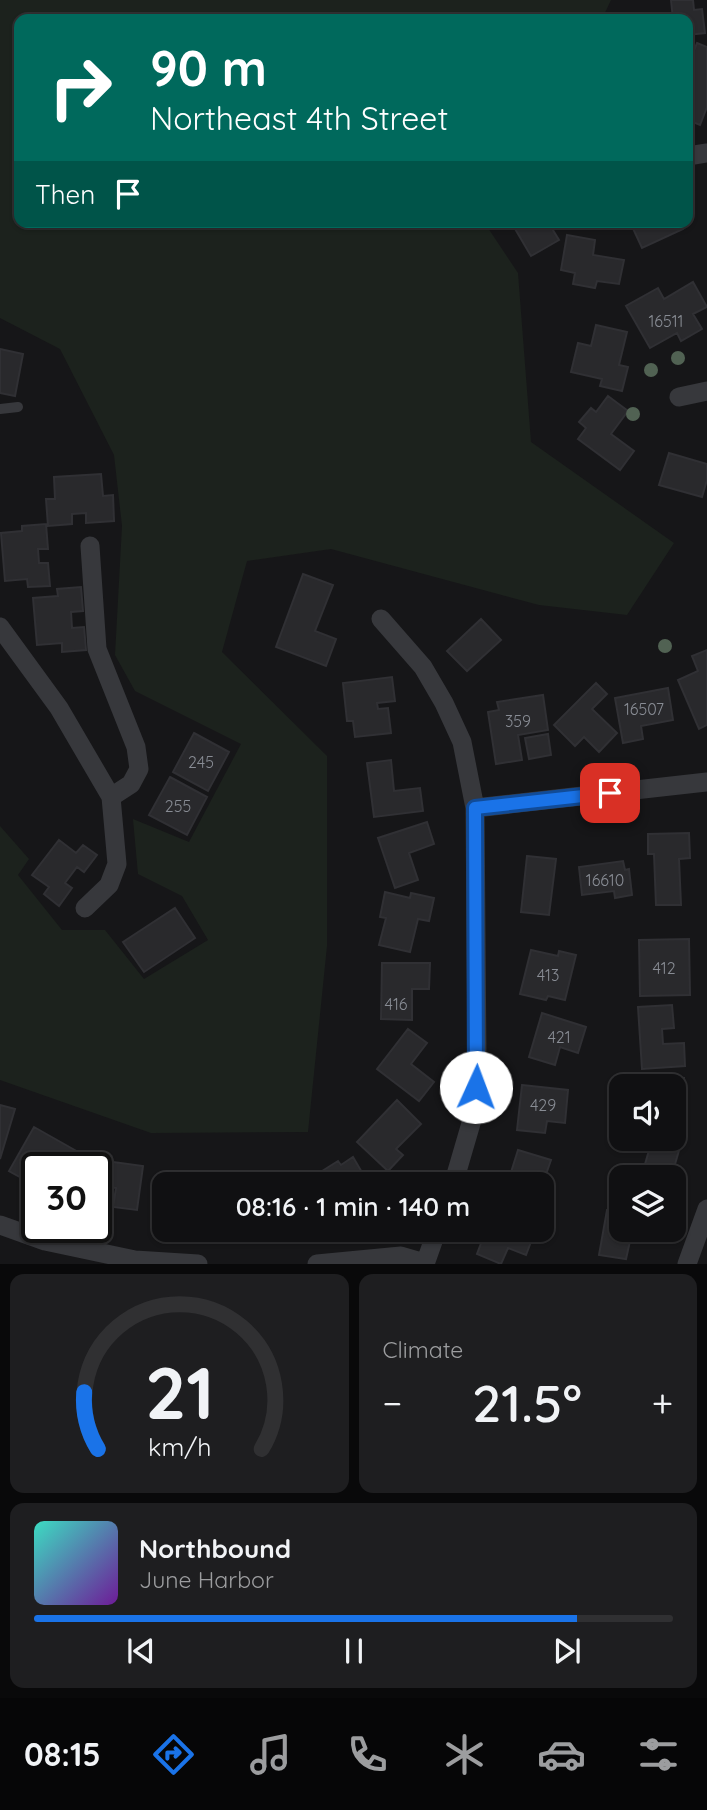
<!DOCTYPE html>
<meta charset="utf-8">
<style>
:root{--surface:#101012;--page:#1e1e20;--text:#f1f3f6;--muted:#9c9d9f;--line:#303032;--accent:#1a73e8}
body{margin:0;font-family:Quicksand,sans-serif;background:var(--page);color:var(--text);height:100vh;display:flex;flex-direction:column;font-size:26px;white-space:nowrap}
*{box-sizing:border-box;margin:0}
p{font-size:23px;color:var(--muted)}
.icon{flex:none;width:38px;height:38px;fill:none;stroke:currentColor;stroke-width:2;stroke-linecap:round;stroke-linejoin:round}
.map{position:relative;height:1264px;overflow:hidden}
.side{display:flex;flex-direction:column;gap:10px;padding:10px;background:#09090a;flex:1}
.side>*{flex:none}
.top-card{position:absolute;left:14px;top:14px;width:679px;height:214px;border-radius:14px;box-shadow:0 2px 5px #0004,0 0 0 2px var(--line);background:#00695c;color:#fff;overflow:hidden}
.buttons{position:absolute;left:609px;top:1074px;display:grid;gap:14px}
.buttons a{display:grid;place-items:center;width:77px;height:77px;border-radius:14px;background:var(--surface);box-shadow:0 2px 5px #0004,0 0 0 2px var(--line);font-size:35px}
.speed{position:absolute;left:21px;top:1152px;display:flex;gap:14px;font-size:35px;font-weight:700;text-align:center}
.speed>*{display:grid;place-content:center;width:91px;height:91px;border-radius:50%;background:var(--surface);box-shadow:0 2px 5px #0004,0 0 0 2px var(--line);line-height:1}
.speed .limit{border:4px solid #111;border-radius:10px;background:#fff;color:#111}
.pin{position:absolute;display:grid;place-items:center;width:60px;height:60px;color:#fff;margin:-30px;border-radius:14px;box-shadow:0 4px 10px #0006}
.me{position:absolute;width:77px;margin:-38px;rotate:2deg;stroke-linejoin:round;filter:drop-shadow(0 0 5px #0008)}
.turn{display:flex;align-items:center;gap:24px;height:147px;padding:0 21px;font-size:32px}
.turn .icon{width:91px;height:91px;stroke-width:2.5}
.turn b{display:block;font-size:49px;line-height:60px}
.then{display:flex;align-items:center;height:66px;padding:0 21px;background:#0003;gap:14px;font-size:26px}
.big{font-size:52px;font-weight:600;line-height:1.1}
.side .widget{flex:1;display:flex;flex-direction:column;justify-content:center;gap:10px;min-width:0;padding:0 24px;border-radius:14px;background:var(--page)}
.side .dial{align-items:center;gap:0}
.dial svg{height:182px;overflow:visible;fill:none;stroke:var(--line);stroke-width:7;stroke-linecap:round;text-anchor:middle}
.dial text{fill:var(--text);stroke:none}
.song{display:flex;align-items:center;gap:21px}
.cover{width:84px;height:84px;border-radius:10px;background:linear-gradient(135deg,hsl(170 70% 55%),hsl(280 70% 35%))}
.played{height:7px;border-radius:4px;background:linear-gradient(90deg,var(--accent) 85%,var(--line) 85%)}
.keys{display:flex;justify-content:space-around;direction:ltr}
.heat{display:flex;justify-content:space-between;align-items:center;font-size:38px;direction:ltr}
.side .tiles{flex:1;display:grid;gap:10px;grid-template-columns:1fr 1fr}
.widget:last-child{grid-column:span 2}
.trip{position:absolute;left:152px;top:1172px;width:402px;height:70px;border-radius:14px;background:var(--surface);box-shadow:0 2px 5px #0004,0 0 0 2px var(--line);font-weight:600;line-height:70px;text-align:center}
.tabs{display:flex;height:112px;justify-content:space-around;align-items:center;background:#060607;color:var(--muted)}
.tabs .icon{width:49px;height:49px}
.tabs .on{color:var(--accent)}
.tabs b{font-size:32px;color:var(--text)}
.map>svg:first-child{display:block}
</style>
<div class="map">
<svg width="707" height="1264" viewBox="0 0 707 1264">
<rect width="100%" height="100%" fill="#161618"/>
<path fill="#1c221d" d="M 0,0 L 611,0 L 602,19 L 384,19 L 373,17 L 371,19 L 19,19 L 19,222 L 484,222 L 518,273 L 531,442 L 674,543 L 627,615 L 539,605 L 331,549 L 247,561 L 222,652 L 327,756 L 327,946 L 308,1132 L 151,1133 L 0,1080 L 0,826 L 29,859 L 18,875 L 62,930 L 105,930 L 144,979 L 208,940 L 182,896 L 138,874 L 133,819 L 189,842 L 241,744 L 135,691 L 115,655 L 122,526 L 114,455 L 60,349 L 0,318 Z"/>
<path fill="#29292c" stroke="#303034" stroke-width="2" d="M 671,0 L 693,0 L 694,10 L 702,9 L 705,33 L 688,35 L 688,19 L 673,19 Z
M 697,43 L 707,47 L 707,107 L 700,125 L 688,120 L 688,65 Z
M 511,222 L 548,222 L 559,240 L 531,256 Z
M 630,222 L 680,222 L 683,229 L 642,248 Z
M 567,235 L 595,240 L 593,255 L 624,260 L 619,284 L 597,281 L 595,288 L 573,284 L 575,273 L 561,270 Z
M 693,282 L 707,307 L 693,314 L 702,329 L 681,341 L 677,333 L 650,348 L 626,306 L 658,288 L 664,299 Z
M 596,325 L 627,332 L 619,365 L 628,367 L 622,391 L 600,386 L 602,379 L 571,372 L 578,343 L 591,346 Z
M 0,349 L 23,354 L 15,396 L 0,393 Z
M 608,396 L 628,411 L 611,434 L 634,451 L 620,470 L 578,439 L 586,428 L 579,422 L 591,408 L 596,412 Z
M 669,453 L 707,464 L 707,480 L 702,497 L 659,485 Z
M 101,474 L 103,496 L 113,495 L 114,521 L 86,523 L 86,513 L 72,514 L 72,524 L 48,526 L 46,499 L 55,499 L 54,477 Z
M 46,524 L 48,549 L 38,549 L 39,563 L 48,563 L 50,586 L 28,587 L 27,579 L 5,581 L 1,533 L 22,531 L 22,526 Z
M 303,574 L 333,585 L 315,631 L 336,639 L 326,666 L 276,647 Z
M 81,587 L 83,611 L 71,612 L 72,628 L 84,627 L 86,650 L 62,652 L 62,643 L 37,645 L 33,598 L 58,596 L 57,589 Z
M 481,619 L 501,640 L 467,671 L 447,651 Z
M 707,650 L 707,725 L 699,729 L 678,680 L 698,671 L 692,656 Z
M 392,677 L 395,701 L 377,703 L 378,709 L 388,708 L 391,733 L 355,737 L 353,721 L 347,721 L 343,683 Z
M 596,683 L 607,694 L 592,709 L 617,733 L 599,752 L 584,737 L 575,746 L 554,725 Z
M 668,688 L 673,720 L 641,726 L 643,739 L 623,743 L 615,698 Z
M 543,695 L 548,730 L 518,735 L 522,760 L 496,764 L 488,712 L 499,710 L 497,702 Z
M 194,733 L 229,752 L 208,791 L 173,772 Z
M 548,734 L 551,755 L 529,759 L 525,738 Z
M 391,760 L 394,791 L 420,788 L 423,811 L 374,817 L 367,763 Z
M 170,777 L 207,797 L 187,835 L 149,815 Z
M 427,822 L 434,844 L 409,853 L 418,880 L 395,888 L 378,838 Z
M 689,833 L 690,858 L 679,859 L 681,905 L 656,905 L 654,854 L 648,854 L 648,834 Z
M 59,840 L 76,853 L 83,845 L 97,855 L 84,872 L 77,867 L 65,883 L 72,888 L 59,906 L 44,894 L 49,887 L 32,875 Z
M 527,856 L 556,859 L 549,915 L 521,912 Z
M 623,861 L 625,870 L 629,869 L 632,895 L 615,898 L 614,891 L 582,895 L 579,867 Z
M 385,892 L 410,898 L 411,893 L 434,898 L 429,921 L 418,919 L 410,952 L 379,945 L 386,918 L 380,917 Z
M 175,908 L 195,938 L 144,972 L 123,942 Z
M 689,939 L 690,995 L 640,996 L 639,940 Z
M 531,950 L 558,956 L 559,951 L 576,955 L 565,1000 L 548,996 L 546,1000 L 520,994 Z
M 382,963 L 430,963 L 429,989 L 412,989 L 412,1020 L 381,1019 Z
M 672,1005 L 674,1028 L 662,1029 L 663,1044 L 684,1043 L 685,1066 L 642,1069 L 638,1007 Z
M 542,1013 L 586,1027 L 578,1053 L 560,1047 L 555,1065 L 529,1057 Z
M 408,1029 L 427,1043 L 411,1064 L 434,1082 L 419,1101 L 377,1069 Z
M 645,1078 L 684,1078 L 685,1099 L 674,1099 L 674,1087 L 640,1087 L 646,1086 Z
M 522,1085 L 568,1090 L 565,1123 L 547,1121 L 545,1133 L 517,1130 Z
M 397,1100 L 421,1124 L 396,1149 L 403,1155 L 388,1171 L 357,1142 Z
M 0,1105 L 15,1109 L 0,1159 Z
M 34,1127 L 80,1153 L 71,1167 L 53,1167 L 39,1159 L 27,1181 L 9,1171 Z
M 652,1140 L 680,1147 L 671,1178 L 641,1178 Z
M 518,1150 L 551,1160 L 542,1186 L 507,1185 Z
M 353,1157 L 363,1174 L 352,1180 L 355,1185 L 300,1185 L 338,1161 L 341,1165 Z
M 84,1158 L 143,1166 L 137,1210 L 113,1207 L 116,1188 L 103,1186 L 101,1204 L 96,1203 L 96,1167 L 83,1167 Z
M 206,1172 L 207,1185 L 164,1185 L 164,1215 L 153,1216 L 152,1193 L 163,1192 L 162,1173 Z
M 619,1205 L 621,1206 L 621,1230 L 654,1230 L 653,1236 L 632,1232 L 626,1259 L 599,1255 L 607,1210 L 618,1211 Z
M 486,1230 L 532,1230 L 535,1231 L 526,1255 L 508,1248 L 501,1264 L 477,1254 Z"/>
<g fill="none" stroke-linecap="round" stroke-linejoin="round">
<path stroke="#37383c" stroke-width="10" d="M 0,409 L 18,407"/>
<path stroke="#37383c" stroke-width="19" d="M 688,156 L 707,153
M 679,397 L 707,391
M 90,546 L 97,649 L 136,747 L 139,769 L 131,784 L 111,797
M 381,619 L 423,667 L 444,703 L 462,742 L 475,808 L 477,1060 L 474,1113 L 453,1185
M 0,627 L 59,708 L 111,797 L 117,864 L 109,885 L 85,908
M 475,808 L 707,782
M 0,1225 L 45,1241 L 135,1260 L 198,1264
M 317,1264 L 401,1256 L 425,1263
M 425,1264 L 437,1230
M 687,1264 L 707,1209"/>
</g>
<g fill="#516253">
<circle cx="678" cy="358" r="7"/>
<circle cx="651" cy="370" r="7"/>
<circle cx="633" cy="414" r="7"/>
<circle cx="665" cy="646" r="7"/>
</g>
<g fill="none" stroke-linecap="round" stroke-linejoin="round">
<g stroke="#114b97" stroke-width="18">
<path id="route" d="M 476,1087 L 475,808 L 610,793"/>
</g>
<use href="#route" stroke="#1a73e8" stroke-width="12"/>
</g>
<g text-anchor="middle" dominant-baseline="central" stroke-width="7" stroke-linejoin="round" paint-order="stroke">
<g font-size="16" fill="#888c94">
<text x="666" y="321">16511</text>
<text x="644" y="709">16507</text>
<text x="518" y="721">359</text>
<text x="201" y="762">245</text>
<text x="178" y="806">255</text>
<text x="605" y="880">16610</text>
<text x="664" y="968">412</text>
<text x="548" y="975">413</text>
<text x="396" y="1004">416</text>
<text x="559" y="1037">421</text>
<text x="543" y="1105">429</text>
</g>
</g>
</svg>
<div class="buttons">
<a><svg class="icon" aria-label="sound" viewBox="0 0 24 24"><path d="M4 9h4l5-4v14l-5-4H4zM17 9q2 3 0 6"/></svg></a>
<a><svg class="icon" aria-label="layers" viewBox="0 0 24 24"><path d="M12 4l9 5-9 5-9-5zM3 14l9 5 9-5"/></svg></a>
</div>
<div class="speed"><div class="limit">30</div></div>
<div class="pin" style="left:610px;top:793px;background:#d93025"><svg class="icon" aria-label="arrive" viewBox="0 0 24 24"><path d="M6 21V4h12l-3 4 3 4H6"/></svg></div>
<svg class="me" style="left:476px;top:1087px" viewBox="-20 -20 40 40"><circle r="19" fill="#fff"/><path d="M0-13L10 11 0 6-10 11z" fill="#1a73e8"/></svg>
<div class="trip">08:16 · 1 min · 140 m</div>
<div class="top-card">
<div class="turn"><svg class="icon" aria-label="right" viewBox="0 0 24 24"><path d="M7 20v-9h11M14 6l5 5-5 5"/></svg><div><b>90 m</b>Northeast 4th Street</div></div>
<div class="then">Then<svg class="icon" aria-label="arrive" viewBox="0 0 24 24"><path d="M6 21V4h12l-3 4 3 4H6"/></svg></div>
</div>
</div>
<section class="side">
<div class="tiles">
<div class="widget dial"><svg viewBox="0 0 100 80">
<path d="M14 69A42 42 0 1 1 86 69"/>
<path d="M14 69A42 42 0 0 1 8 44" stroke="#1a73e8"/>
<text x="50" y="56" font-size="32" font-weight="700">21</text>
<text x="50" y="72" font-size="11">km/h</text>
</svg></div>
<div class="widget"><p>Climate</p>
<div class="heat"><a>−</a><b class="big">21.5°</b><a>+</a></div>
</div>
<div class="widget">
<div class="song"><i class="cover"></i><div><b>Northbound</b><p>June Harbor</p></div></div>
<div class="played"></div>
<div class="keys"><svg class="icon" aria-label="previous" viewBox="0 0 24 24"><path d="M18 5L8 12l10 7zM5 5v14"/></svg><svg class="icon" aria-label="pause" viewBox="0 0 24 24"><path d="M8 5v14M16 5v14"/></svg><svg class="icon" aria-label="next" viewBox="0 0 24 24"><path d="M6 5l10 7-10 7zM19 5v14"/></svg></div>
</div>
</div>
</section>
<nav class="tabs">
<b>08:15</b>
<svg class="icon on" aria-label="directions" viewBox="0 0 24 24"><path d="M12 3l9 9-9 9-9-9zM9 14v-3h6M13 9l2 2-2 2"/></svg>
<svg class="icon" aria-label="music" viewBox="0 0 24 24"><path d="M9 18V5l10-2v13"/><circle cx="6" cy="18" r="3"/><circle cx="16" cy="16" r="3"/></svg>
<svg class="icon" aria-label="phone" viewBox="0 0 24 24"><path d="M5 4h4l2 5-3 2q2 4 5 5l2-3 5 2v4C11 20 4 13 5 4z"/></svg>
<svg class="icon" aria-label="climate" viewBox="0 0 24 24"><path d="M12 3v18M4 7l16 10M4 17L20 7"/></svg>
<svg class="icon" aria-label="car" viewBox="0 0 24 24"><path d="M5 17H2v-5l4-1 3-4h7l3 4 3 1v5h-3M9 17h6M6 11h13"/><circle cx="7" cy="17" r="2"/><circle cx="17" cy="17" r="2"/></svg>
<svg class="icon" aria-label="filters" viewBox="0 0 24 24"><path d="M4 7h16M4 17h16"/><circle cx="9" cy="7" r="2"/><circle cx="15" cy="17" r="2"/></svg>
</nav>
